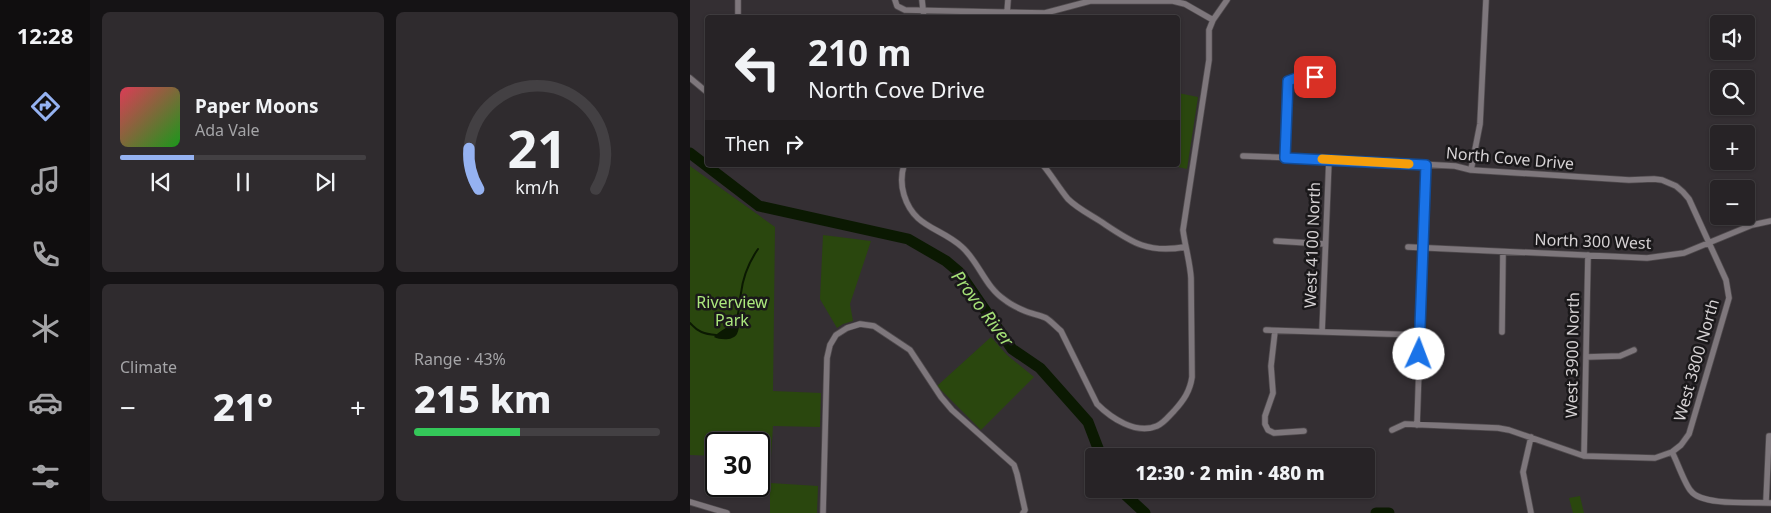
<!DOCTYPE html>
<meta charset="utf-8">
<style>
:root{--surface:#272326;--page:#2f2b2e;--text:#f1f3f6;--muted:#a4a4a7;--line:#434043;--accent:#95b2f1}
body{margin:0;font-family:"Noto Sans",sans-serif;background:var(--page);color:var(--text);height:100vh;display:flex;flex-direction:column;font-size:19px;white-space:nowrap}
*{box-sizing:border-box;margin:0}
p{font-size:16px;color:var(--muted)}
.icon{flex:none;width:28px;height:28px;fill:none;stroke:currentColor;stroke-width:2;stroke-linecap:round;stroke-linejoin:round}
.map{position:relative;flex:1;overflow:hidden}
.details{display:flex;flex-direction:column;gap:12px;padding:12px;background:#151315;width:600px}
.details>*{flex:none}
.top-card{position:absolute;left:15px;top:15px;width:475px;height:152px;border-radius:5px;box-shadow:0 1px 4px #0004,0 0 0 1px var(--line);background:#272326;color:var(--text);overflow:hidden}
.buttons{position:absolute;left:1020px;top:15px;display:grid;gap:10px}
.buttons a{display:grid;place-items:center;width:45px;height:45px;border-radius:5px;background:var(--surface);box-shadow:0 1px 4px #0004,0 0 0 1px var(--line);font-size:25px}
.speed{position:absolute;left:15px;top:432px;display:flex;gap:10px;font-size:25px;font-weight:700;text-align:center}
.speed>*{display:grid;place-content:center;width:65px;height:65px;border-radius:50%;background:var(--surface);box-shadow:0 1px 4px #0004,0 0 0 1px var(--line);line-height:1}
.speed .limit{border:2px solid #111;border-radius:8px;background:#fff;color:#111}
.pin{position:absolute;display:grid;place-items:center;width:42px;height:42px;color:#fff;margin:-21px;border-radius:10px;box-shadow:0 2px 8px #0006}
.me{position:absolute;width:55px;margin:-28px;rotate:2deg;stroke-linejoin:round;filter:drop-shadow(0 0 4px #0008)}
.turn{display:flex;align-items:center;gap:18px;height:105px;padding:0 20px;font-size:22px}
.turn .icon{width:65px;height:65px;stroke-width:2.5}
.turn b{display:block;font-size:35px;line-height:42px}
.then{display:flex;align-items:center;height:48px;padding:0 20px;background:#0003;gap:10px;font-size:19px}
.big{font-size:38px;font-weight:800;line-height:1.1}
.details .tile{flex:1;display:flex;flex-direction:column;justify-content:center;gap:8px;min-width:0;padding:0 18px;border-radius:8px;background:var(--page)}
.details .dial{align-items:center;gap:0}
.dial svg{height:130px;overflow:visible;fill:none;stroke:var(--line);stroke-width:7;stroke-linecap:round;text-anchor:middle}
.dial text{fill:var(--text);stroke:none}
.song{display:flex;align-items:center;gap:15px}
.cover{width:60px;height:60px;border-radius:8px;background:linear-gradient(135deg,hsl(350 70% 55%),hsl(120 70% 35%))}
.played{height:5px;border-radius:2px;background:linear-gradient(90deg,var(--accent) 30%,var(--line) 30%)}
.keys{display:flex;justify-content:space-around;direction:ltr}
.heat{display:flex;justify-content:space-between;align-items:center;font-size:28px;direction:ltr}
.charge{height:8px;border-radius:4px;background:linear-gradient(90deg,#34c759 43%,var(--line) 0)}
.details .tiles{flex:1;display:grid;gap:12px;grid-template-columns:repeat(2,1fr)}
.trip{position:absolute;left:395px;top:448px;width:290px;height:50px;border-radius:5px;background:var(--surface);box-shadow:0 1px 4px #0004,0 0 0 1px var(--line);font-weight:800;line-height:50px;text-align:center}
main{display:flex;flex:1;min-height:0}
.menu{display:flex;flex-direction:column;width:90px;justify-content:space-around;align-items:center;background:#100e0f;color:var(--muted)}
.menu .icon{width:35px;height:35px}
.menu .current{color:var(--accent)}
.menu b{font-size:22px;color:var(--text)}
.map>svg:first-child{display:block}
</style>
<main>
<nav class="menu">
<b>12:28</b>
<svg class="icon current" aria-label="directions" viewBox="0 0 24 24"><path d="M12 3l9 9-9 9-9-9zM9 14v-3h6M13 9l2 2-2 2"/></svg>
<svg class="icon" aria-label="music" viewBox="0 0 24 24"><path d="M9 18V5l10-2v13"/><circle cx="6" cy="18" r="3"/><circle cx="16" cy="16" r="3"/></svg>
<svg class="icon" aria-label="phone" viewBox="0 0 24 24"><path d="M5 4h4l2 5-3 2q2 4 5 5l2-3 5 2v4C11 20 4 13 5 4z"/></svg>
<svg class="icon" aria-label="climate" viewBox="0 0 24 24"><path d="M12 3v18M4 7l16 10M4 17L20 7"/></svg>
<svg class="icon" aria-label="car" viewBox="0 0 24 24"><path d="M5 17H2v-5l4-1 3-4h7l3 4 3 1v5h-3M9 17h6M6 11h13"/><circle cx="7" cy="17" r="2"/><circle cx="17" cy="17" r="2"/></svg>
<svg class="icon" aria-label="filters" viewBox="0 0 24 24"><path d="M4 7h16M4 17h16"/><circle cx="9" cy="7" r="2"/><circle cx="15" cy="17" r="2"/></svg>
</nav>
<section class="details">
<div class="tiles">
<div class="tile">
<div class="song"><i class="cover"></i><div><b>Paper Moons</b><p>Ada Vale</p></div></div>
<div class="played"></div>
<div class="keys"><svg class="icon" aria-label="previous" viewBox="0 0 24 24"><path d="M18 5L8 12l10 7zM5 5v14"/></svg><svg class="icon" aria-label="pause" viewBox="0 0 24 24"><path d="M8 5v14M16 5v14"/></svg><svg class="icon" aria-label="next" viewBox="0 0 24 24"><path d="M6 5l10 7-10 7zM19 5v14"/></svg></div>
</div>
<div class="tile dial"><svg viewBox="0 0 100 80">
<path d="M14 69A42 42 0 1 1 86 69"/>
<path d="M14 69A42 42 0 0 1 8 44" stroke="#95b2f1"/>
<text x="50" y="56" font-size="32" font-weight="700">21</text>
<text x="50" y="72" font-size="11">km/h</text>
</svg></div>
<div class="tile"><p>Climate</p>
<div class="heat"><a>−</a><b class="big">21°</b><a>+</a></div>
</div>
<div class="tile"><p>Range · 43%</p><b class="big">215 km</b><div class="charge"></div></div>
</div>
</section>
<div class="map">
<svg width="1081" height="513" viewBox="0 0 1081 513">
<rect width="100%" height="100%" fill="#342f33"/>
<path fill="#2a470e" d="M 488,93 L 508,97 L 497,169 L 479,165 L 488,165 Z
M 0,166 L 85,227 L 83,391 L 131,393 L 130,427 L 83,426 L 81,457 L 69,457 L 69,444 L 26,444 L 26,456 L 0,455 Z
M 133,235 L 181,241 L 160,304 L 163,321 L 153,324 L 147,328 L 130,299 Z
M 301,337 L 317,355 L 344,377 L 291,430 L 247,386 Z
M 80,483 L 128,486 L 127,513 L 80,513 Z
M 890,496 L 894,513 L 883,513 L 879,498 Z"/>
<path fill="#0b1902" d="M 46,319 L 50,321 C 49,325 49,330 47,334 C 43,341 30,340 24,337 C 30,330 39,328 46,319 Z"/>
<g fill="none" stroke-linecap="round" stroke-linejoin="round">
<path stroke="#0b1902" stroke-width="2" d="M 46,320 C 50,311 49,303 51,293 C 53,277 59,262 68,249
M 0,323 C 8,332 14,334 26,335"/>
<path stroke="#0b1902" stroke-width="11" d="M 0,153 L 69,206 L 218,239 L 256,261 L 269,272 L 322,349 L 350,368 L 398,422 L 411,456
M 429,489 L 455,513
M 686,513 L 699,513"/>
<g stroke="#504b4e" stroke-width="7">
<path id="street" d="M 205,0 L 207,6 L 215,10 L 355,13 L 400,1 L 483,1 L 495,4 L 523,20
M 232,0 L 234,18
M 317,13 L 318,0
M 48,18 L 48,0
M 0,78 L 18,93
M 553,156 L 639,159 L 765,166 L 781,170 L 939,180 L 964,179 L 972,180 L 986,186 L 993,192 L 999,199 L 1036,280 L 1039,298 L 999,434 L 991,445 L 982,452 L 965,458 L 894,456 L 819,430 L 808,428 L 715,424 L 702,430
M 595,158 L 598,81 L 606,78 L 638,78
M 214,165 C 211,175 211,185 214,195 C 224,228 250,227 272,247 C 289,262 295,287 315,300 C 321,305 328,308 335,311 C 342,314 350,315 356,318 C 362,322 366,327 371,331 L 407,404 C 421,418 446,435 467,426 C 474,423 479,416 484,411 C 494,400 500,391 502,377 L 501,278 C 500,262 495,246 493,230 L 519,60 L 519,30 L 523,20 L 537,0
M 353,165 C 362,176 369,188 378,199 C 387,208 399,214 410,221 C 440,241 456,254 495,247
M 781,170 L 790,124 L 796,0
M 586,241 L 635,244
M 718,247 L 957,258 L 994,253 L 1062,225 L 1081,221
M 576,330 L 730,335
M 585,331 L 581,366 L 583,393 L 575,416 L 575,424 L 578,430 L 584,433 L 614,431
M 632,332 L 639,159
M 812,332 L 813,252
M 896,357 L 930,356 L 944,350
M 727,425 L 736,165
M 982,452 C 987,461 995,485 1001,491 C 1012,506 1063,502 1081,503
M 894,456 L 898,255
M 0,502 L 37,513
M 1076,502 L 1079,436 L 1081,436
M 133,513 L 137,358 L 140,345 L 146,335 L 157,328 L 170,324 L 184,326 L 220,350 L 251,397 L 262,410 L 324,465 L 327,474 L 335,510 L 333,513
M 841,513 L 833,472 L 841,437"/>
</g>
<use href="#street" stroke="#7e777c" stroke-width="5.5"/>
</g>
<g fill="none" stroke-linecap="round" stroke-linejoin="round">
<g stroke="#114b97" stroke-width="12">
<path id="route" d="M 625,77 L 606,78 L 598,81 L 595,158 L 736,165 L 729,354"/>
</g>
<use href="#route" stroke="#1a73e8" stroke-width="9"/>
<path stroke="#f59e0b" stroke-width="9" d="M 632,159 L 719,164"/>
</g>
<g text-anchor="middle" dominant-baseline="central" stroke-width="5" stroke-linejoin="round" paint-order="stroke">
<g font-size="16" fill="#d6d2d4" stroke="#1a181a">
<text transform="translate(820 158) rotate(5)">North Cove Drive</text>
<text transform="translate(903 241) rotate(2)">North 300 West</text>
<text transform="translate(622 245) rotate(-88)">West 4100 North</text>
<text transform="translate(882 355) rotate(-89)">West 3900 North</text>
<text transform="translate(1006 360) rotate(-74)">West 3800 North</text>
</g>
<g font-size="16" fill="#abe77d" stroke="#1a181a">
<text x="42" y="302">Riverview<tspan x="42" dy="18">Park</tspan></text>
</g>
<g font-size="18" font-style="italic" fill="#a5e177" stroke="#1a181a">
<text transform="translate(293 308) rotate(53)">Provo River</text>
</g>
</g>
</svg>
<div class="buttons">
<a><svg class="icon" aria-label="sound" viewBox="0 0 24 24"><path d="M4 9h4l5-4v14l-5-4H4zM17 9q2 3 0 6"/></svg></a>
<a><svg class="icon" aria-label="search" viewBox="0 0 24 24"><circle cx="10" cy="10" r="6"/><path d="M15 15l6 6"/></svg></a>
<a>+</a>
<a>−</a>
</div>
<div class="speed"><div class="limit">30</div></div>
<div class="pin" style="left:625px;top:77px;background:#d93025"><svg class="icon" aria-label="arrive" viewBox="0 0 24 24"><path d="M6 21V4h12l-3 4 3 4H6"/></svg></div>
<svg class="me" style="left:729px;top:354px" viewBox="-20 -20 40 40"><circle r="19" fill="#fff"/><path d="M0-13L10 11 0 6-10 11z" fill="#1a73e8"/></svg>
<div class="trip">12:30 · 2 min · 480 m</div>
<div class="top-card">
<div class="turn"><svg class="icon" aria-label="left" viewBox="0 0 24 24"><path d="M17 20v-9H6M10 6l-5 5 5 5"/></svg><div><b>210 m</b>North Cove Drive</div></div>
<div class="then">Then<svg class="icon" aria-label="right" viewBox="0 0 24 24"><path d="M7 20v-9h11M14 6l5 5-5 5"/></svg></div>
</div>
</div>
</main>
